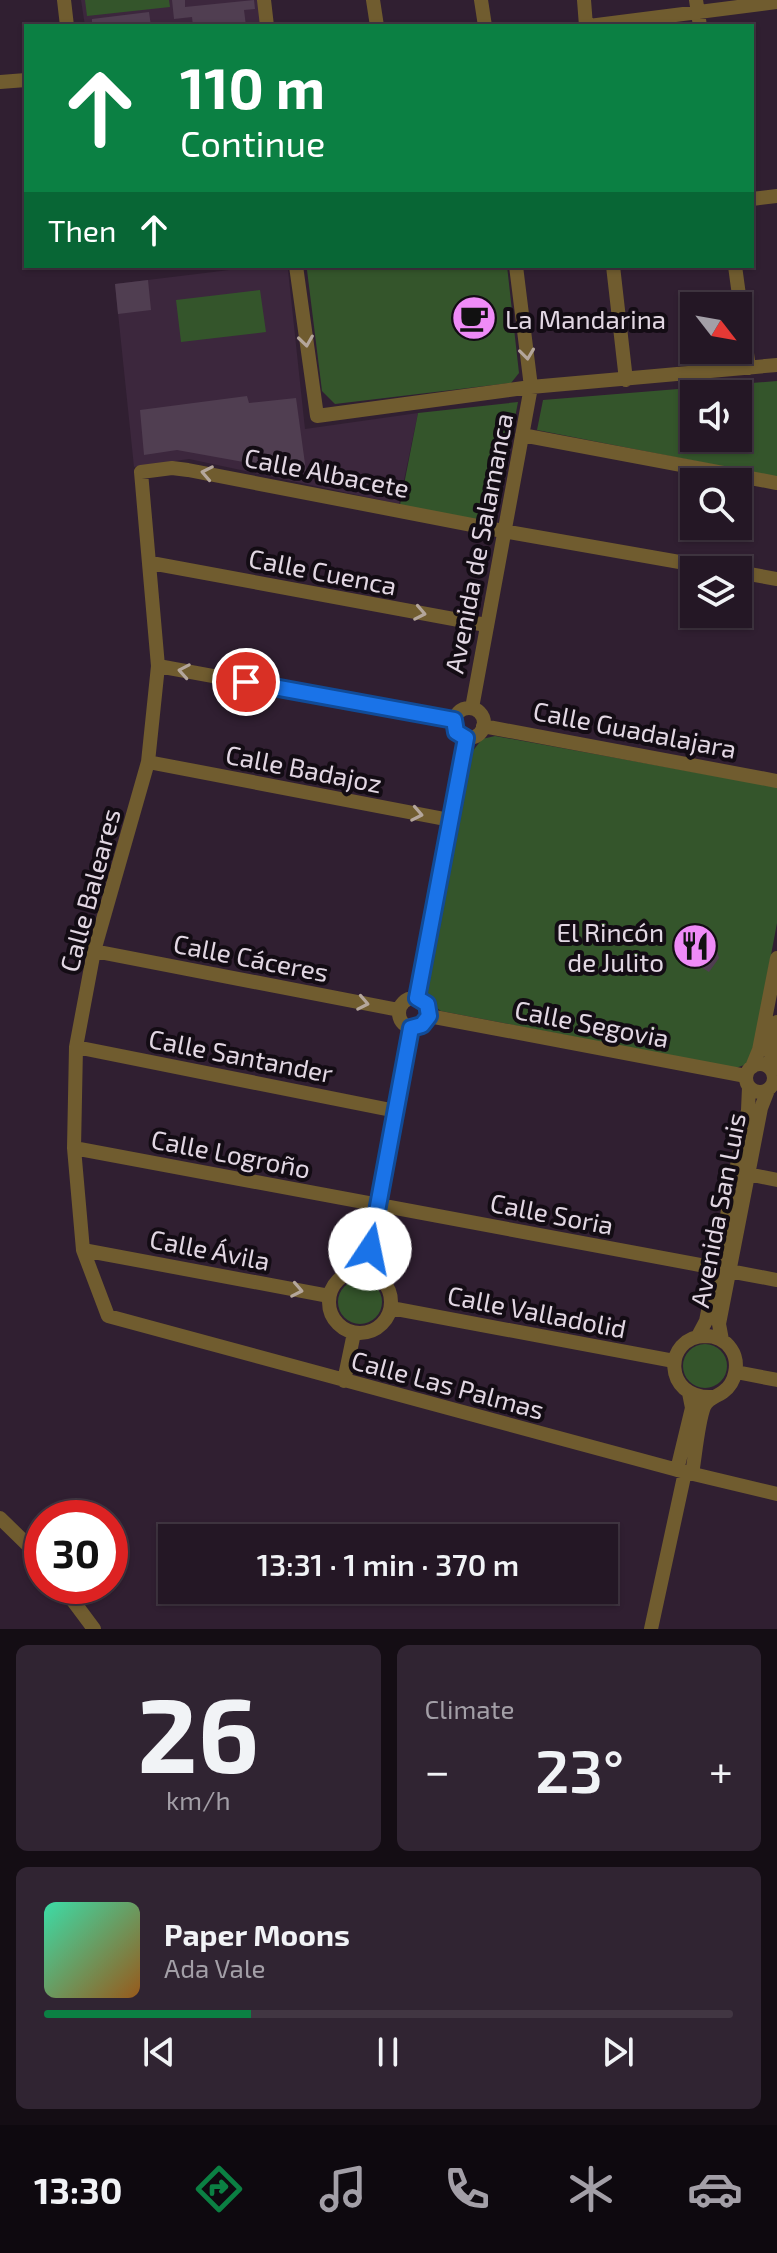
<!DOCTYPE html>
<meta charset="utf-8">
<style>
:root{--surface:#241725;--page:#302432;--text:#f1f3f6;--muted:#a39fa7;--line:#413642;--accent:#0b8043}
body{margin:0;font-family:"Exo 2",sans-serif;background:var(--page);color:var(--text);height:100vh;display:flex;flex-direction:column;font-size:30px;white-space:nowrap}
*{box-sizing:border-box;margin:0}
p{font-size:26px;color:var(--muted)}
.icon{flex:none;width:44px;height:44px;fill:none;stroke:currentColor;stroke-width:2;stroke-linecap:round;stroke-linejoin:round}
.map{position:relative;height:1629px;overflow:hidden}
.drawer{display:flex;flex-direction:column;gap:16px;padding:16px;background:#140d14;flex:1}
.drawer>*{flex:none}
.top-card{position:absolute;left:24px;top:24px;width:730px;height:244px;border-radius:0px;box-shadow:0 2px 6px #0004,0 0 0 2px var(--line);background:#0b8043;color:#fff;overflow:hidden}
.needle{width:52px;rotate:121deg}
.tools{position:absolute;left:680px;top:292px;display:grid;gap:16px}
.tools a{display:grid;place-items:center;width:72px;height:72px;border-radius:0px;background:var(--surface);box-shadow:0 2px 6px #0004,0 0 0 2px var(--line);font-size:40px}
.speed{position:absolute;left:24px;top:1500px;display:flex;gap:16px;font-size:40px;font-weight:700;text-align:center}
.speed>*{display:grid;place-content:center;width:104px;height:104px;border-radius:50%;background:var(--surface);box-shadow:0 2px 6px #0004,0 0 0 2px var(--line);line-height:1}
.speed .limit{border:12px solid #d22;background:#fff;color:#111}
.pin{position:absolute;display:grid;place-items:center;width:68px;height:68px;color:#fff;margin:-34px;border:4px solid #fff;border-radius:50%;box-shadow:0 2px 8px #0007}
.me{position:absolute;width:88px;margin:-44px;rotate:11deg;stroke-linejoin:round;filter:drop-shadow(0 0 6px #0008)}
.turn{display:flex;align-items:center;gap:28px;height:168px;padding:0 24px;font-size:36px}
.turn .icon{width:104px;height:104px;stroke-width:2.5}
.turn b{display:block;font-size:56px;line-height:68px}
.then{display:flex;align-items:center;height:76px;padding:0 24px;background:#0003;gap:16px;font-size:30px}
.big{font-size:60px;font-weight:600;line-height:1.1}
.drawer .card{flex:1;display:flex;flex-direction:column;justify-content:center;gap:12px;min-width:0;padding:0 28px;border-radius:12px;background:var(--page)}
.drawer .dial{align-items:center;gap:0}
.dial b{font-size:104px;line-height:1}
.song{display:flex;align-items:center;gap:24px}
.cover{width:96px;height:96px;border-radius:12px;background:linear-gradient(135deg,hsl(160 70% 55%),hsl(30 70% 35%))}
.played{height:8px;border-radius:4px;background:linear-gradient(90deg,var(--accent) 30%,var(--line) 30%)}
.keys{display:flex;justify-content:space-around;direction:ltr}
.heat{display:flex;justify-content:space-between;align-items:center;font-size:44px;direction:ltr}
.drawer .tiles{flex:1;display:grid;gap:16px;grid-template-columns:1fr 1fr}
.card:last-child{grid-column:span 2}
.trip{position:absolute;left:158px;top:1524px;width:460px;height:80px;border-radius:0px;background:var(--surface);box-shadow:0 2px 6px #0004,0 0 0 2px var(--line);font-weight:600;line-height:80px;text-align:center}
.menu{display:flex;height:128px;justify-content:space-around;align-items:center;background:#0e090f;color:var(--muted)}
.menu .icon{width:56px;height:56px}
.menu .current{color:var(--accent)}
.menu b{font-size:36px;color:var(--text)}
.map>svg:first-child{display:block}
</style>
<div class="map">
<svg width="777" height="1629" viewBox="0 0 777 1629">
<rect width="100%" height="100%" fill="#301f31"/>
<path fill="#3c273d" d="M 81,0 L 262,0 L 265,26 L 85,26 Z
M 262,266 L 282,266 L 288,270 L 305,429 L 418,413 L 399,504 L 189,459 L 134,467 L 115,284 Z"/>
<path fill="#34552b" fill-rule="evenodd" d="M 85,0 L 169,0 L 170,7 L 87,16 Z
M 310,266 L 507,266 L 519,373 L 511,383 L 335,404 L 322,391 L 307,270 Z
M 260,290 L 266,332 L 181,342 L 176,300 Z
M 777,381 L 777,477 L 537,430 L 543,400 ZM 694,394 L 738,394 L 738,438 L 694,438 Z
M 518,402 L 495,524 L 400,505 L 418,413 Z
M 495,736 L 777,787 L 777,923 L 753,1050 L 747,1064 L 736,1068 L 441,1011 L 431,1004 L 427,991 L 472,752 L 482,739 Z
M338 1302a22 22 0 1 1 44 0a22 22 0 1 1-44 0Z
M683 1366a22 22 0 1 1 44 0a22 22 0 1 1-44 0Z"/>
<path fill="#503e51" d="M 172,0 L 185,0 L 185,7 L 254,0 L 255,9 L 244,10 L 246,26 L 193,26 L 192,17 L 174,19 Z
M 149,12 L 151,26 L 92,26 L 92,19 Z
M 148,280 L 151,310 L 118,314 L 115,284 Z
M 482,303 L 488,309 L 492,326 L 484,327 L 485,339 L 473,339 L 456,326 L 455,309 L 467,312 L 472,304 Z
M 247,396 L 249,403 L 296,398 L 306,471 L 300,472 L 177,450 L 144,455 L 140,410 Z
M 679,931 L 708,935 L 706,943 L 715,943 L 719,958 L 709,972 L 693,962 L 691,964 L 673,942 Z"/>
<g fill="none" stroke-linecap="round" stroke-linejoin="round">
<path stroke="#705c2f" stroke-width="14" d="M 64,0 L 67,26
M 264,0 L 267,26
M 373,0 L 377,26
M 481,0 L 485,26
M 584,0 L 586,26
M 696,0 L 700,26
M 589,26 L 777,2
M 0,82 L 26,80
M 752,199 L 777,196
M 296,266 L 317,416 L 531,387 L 777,365
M 613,266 L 626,380
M 735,266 L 749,368
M 522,435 L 777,483
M 151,563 L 486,625
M 725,570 L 503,531 L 188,470 L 172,468 L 141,472 L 158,666 L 148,762 L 94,951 L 76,1047 L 74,1148 L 83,1250 L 108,1316 L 685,1472 L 777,1494
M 738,572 L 777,579
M 158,666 L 454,720
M 472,708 L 531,387 L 516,266
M454 723a15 15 0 1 1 30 0a15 15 0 1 1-30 0Z
M 483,726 L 777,781
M 148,762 L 450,820
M 94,951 L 399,1010
M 417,998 L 466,738
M399 1013a15 15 0 1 1 30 0a15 15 0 1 1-30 0Z
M 429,1016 L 746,1076
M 76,1047 L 396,1111
M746 1078a14 14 0 1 1 28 0a14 14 0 1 1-28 0Z
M 752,1067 L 759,1050 L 777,958
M 772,1070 L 771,1052 L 777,1022
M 74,1148 L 716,1268
M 748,1174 L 777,1180
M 83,1250 L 329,1296
M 366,1271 L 411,1028
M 729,1271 L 777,1280
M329 1302a31 31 0 1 1 62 0a31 31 0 1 1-62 0Z
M 391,1308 L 674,1361
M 698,1336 L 706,1321 L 748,1110 L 749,1087
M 722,1340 L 719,1324 L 761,1108 L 768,1090
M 736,1372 L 777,1380
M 344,1381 L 354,1333
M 677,1470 L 692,1408 L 689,1393
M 692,1474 C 695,1457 698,1422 704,1407 C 708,1398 716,1397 723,1392 C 736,1383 740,1362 731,1349 C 725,1340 715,1336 705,1336 C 663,1337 663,1399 712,1397
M 0,1518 L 42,1559
M 62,1586 L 94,1629
M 651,1629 L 685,1472"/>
</g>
<defs><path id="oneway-chevron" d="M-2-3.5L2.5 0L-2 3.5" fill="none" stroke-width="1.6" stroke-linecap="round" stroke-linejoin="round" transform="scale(2)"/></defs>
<g stroke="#b4a69b">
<use href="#oneway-chevron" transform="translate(306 341) rotate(82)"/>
<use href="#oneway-chevron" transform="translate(527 354) rotate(83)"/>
<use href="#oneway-chevron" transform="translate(207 473) rotate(-169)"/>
<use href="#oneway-chevron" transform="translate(420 613) rotate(11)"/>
<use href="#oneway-chevron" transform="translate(184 671) rotate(-170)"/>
<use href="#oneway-chevron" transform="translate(417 814) rotate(11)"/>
<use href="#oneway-chevron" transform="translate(363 1003) rotate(11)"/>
<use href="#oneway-chevron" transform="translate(297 1290) rotate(11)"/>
</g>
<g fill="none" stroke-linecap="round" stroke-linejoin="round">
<g stroke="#114b97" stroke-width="20">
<path id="route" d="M 246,682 L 454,720 L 456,732 L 466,738 L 417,998 L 427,1004 L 429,1016 L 422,1025 L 411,1028 L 370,1249"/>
</g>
<use href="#route" stroke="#1a73e8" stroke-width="14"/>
</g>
<defs>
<g id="cafe-disc" transform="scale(2.3)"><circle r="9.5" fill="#ef8bf7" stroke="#130c14"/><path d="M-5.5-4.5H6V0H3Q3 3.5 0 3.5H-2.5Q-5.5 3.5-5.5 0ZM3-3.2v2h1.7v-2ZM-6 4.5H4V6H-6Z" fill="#111"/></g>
<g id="restaurant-disc" transform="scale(2.3)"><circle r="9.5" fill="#ef8bf7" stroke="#130c14"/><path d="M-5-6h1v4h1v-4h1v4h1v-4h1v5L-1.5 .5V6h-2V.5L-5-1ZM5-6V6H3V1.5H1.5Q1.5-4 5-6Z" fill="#111"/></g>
</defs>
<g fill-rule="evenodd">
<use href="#cafe-disc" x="474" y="318"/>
<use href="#restaurant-disc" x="695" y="946"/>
</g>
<g text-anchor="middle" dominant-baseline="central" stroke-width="8" stroke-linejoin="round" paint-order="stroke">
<g font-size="26" fill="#e2d7e3" stroke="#130c14" text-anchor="start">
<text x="505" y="318">La Mandarina</text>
<text x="664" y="931" text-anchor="end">El Rincón<tspan x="664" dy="30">de Julito</tspan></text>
</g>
<g font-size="26" fill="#e2d7e3" stroke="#130c14">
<text transform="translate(327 472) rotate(11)">Calle Albacete</text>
<text transform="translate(478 543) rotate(-79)">Avenida de Salamanca</text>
<text transform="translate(323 571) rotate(11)">Calle Cuenca</text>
<text transform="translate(635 729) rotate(11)">Calle Guadalajara</text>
<text transform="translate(304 768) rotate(11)">Calle Badajoz</text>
<text transform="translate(89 890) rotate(-75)">Calle Baleares</text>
<text transform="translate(251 957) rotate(11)">Calle Cáceres</text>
<text transform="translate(592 1023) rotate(11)">Calle Segovia</text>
<text transform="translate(241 1055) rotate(11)">Calle Santander</text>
<text transform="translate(231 1153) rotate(11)">Calle Logroño</text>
<text transform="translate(717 1210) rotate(-79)">Avenida San Luis</text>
<text transform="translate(552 1213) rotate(11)">Calle Soria</text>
<text transform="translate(210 1249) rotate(11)">Calle Ávila</text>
<text transform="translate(537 1311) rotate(11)">Calle Valladolid</text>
<text transform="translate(448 1384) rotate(15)">Calle Las Palmas</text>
</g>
</g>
</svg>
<div class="tools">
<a><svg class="needle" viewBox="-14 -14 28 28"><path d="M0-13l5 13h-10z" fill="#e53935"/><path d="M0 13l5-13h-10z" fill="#a39fa7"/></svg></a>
<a><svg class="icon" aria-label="sound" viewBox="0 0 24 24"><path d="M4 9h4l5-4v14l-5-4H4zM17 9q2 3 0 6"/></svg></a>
<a><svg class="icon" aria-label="search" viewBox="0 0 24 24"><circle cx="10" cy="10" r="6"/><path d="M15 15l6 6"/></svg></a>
<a><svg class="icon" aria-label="layers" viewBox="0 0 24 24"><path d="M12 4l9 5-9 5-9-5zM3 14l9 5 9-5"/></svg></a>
</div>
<div class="speed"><div class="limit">30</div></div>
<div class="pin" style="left:246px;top:682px;background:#d93025"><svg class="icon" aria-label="arrive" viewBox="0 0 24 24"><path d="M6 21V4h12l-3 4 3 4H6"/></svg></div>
<svg class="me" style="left:370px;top:1249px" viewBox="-20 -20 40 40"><circle r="19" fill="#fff"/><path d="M0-13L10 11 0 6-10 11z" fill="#1a73e8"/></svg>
<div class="trip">13:31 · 1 min · 370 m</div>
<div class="top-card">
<div class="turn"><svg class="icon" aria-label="ahead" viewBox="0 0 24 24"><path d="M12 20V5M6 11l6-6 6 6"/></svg><div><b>110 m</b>Continue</div></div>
<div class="then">Then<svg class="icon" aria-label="ahead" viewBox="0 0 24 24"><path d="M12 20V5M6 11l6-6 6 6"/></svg></div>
</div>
</div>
<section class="drawer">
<div class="tiles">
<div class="card dial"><b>26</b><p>km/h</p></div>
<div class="card"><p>Climate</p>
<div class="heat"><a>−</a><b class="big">23°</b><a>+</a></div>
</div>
<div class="card">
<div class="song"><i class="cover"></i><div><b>Paper Moons</b><p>Ada Vale</p></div></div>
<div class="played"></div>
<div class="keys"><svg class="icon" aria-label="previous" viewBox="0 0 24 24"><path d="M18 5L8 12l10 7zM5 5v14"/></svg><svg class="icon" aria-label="pause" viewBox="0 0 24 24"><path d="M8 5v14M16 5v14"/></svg><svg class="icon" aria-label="next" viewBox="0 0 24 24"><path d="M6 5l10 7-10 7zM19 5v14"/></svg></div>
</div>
</div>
</section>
<nav class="menu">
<b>13:30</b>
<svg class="icon current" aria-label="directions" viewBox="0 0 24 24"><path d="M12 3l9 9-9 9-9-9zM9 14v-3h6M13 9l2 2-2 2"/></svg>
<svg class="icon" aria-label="music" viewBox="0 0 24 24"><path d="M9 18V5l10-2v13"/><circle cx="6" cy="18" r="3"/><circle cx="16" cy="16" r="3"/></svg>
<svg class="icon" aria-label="phone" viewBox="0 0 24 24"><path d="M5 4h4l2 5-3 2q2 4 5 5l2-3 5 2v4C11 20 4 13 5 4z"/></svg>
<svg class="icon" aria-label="climate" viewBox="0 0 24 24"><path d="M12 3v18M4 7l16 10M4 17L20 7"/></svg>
<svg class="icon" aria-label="car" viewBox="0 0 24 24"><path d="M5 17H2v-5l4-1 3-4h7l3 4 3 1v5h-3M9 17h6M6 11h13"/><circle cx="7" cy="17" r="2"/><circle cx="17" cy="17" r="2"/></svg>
</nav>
